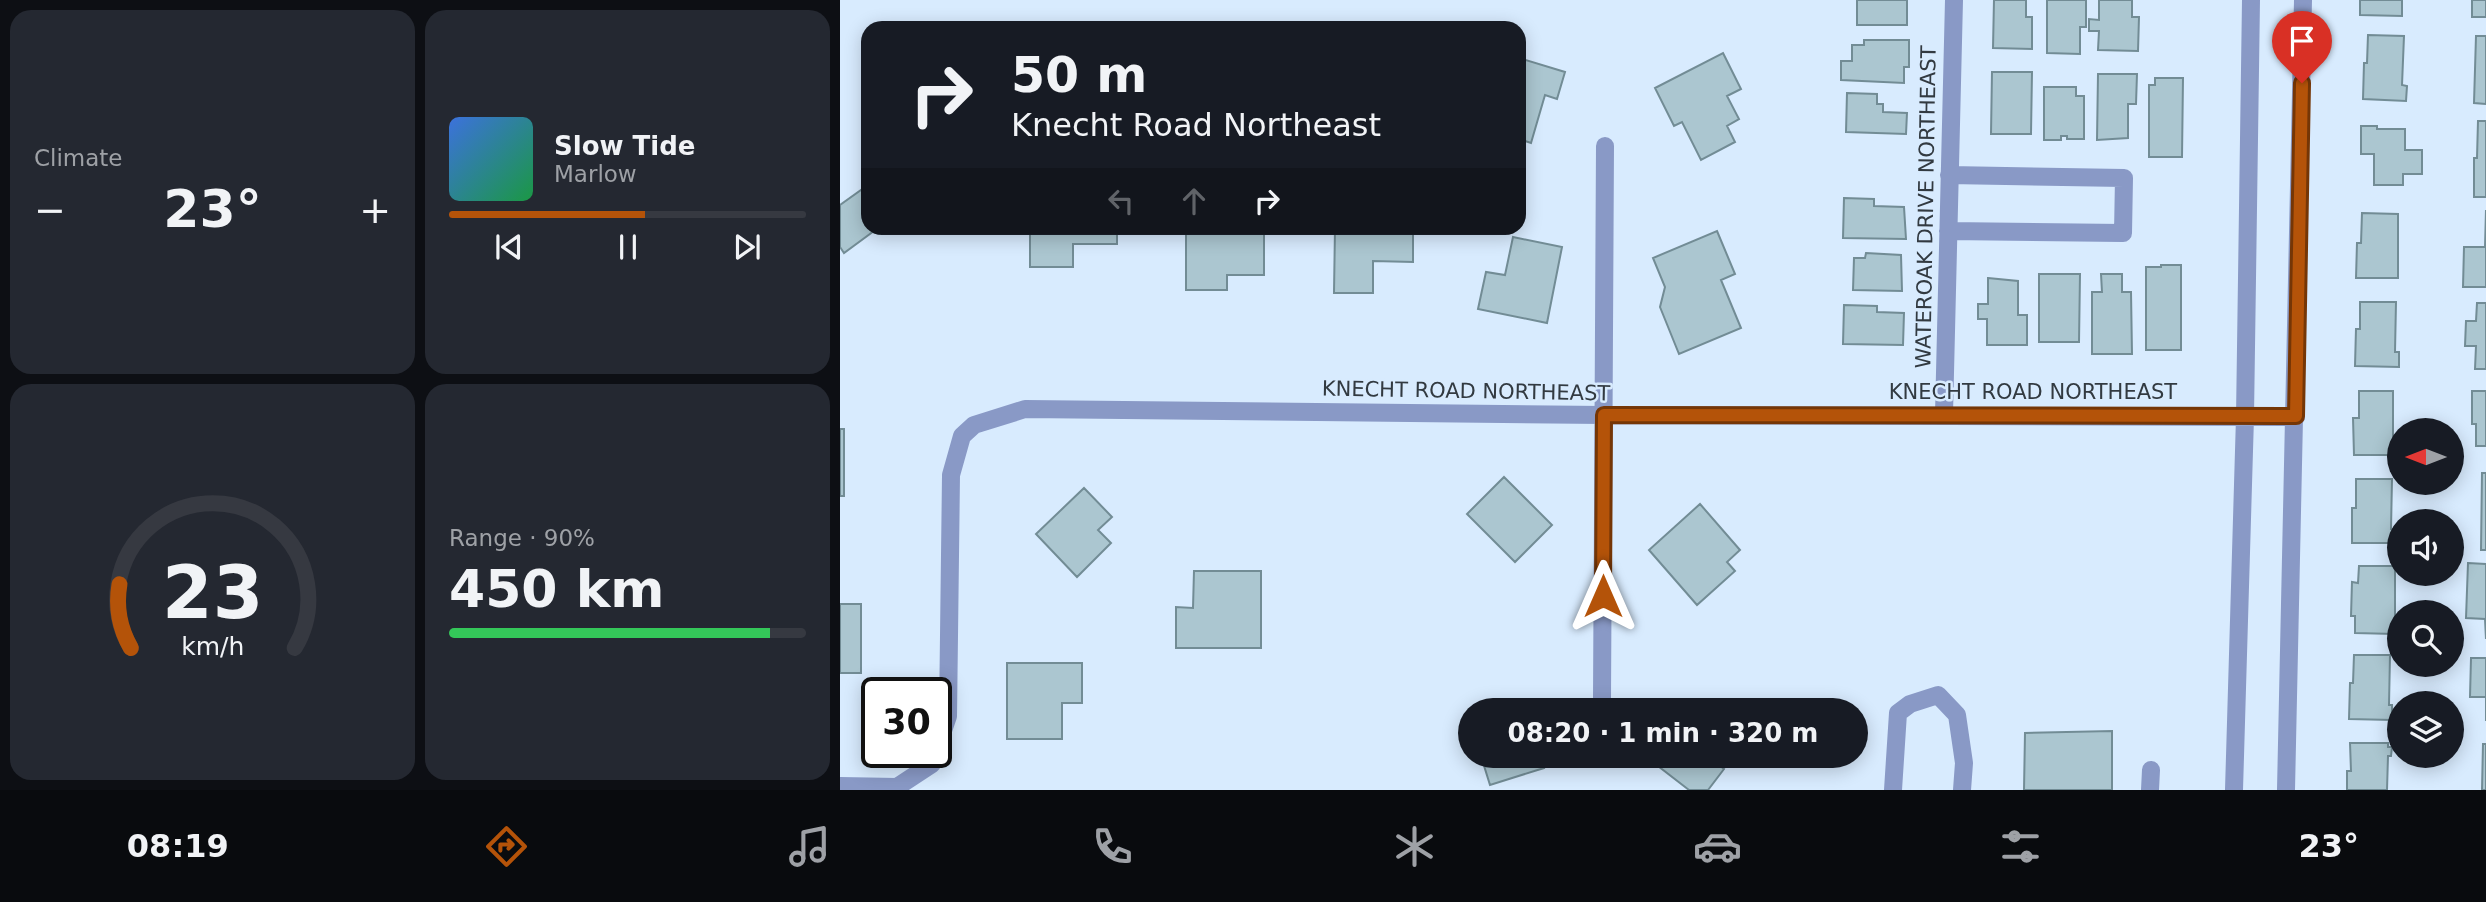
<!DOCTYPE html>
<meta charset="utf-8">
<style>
:root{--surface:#171b24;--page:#242831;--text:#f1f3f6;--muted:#9ea1a6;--line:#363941;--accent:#b45309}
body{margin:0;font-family:"DejaVu Sans",sans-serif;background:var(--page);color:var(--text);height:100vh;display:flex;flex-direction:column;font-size:26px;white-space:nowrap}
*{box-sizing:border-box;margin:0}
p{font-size:23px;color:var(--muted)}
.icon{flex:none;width:38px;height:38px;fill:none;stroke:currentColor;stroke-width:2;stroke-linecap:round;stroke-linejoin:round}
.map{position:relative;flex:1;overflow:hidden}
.drawer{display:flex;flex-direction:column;gap:10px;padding:10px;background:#0d0f14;width:840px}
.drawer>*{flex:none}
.banner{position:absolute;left:21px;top:21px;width:665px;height:214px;border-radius:21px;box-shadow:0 4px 18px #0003;background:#171b24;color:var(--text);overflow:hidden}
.needle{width:46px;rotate:270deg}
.tools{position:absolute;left:1547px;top:418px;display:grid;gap:14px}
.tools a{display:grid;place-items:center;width:77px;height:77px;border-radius:50%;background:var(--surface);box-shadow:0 4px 18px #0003;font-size:35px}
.speed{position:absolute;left:21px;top:677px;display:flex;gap:14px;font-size:35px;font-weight:700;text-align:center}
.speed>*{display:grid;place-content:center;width:91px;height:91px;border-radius:50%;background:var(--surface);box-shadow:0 4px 18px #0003;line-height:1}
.speed .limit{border:4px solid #111;border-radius:10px;background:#fff;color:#111}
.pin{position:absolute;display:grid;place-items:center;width:60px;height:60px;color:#fff;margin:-72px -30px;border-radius:50% 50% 50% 0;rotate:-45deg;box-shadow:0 0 7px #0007}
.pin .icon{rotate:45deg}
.me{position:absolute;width:77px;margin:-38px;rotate:0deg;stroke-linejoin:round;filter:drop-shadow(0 0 5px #0008)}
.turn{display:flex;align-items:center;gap:24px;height:147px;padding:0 35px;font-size:32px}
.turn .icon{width:91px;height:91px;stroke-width:2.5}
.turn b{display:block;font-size:49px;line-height:60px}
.lanes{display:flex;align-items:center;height:66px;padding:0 35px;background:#0003;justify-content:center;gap:35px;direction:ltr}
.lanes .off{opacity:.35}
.big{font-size:52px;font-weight:700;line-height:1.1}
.drawer .card{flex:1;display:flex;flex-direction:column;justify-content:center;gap:10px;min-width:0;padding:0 24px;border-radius:21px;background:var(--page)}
.drawer .dial{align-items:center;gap:0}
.dial svg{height:182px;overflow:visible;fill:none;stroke:var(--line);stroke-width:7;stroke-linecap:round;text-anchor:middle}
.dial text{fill:var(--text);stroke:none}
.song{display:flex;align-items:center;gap:21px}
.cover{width:84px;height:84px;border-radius:10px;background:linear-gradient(135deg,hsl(220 70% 55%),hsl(140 70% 35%))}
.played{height:7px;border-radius:4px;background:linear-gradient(90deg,var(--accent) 55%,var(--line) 55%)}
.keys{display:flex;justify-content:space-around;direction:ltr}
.heat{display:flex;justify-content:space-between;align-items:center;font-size:38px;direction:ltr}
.charge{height:10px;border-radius:5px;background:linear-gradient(90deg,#34c759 90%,var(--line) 0)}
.drawer .tiles{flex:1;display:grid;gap:10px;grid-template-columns:repeat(2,1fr)}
.trip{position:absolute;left:618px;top:698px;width:410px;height:70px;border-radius:35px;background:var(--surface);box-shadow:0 4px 18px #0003;font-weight:700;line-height:70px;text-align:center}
.tab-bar{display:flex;height:112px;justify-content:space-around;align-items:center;background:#090b0e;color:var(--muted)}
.tab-bar .icon{width:49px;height:49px}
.tab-bar .selected{color:var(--accent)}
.tab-bar b{font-size:32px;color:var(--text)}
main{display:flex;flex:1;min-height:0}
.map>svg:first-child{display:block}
</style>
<main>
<section class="drawer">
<div class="tiles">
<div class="card"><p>Climate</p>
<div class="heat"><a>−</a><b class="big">23°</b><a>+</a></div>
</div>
<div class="card">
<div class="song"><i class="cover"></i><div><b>Slow Tide</b><p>Marlow</p></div></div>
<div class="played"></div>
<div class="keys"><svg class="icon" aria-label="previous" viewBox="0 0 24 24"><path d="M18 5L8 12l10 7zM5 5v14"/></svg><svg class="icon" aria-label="pause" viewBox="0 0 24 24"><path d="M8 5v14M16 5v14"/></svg><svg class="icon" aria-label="next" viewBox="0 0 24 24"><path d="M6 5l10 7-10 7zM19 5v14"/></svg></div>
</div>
<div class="card dial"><svg viewBox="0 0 100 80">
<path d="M14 69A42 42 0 1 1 86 69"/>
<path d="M14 69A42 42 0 0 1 9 41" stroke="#b45309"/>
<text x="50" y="56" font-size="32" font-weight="700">23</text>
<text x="50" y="72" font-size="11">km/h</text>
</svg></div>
<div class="card"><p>Range · 90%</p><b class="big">450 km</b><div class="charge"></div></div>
</div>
</section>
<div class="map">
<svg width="1646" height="790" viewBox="0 0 1646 790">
<rect width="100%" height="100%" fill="#d8ebfe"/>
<path fill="#abc6d0" stroke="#728c95" stroke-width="2" d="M 1017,0 L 1067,0 L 1067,25 L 1017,25 Z
M 1154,0 L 1186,0 L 1186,17 L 1192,17 L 1192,49 L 1153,48 Z
M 1207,0 L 1246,0 L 1246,27 L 1240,27 L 1240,54 L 1207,53 Z
M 1259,0 L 1292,0 L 1292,17 L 1299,17 L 1298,51 L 1258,50 L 1259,31 L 1249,31 L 1249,19 L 1259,20 Z
M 1520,0 L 1562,0 L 1562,16 L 1520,15 Z
M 1632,0 L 1646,0 L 1646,17 L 1632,17 Z
M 1528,35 L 1564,36 L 1562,85 L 1567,86 L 1566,101 L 1523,99 L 1524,63 L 1527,63 Z
M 1636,36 L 1646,36 L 1646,104 L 1634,103 Z
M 1024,40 L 1069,40 L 1069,67 L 1064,67 L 1064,83 L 1001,80 L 1001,61 L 1012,61 L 1012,45 L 1024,45 Z
M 883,53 L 901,89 L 887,96 L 899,119 L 887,126 L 895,142 L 861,160 L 842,122 L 834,126 L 815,88 Z
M 679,58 L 725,72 L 717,99 L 705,95 L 691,143 L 679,139 Z
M 1152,72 L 1192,72 L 1191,134 L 1151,134 Z
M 1258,74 L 1297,74 L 1296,104 L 1288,104 L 1288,138 L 1257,140 Z
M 1315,78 L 1343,78 L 1342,157 L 1309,157 L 1309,85 L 1315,85 Z
M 1204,87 L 1236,87 L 1236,96 L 1244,96 L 1244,139 L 1227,139 L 1227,136 L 1221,136 L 1221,140 L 1204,140 Z
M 1007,93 L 1037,94 L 1037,104 L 1043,104 L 1043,112 L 1067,113 L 1066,134 L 1006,132 Z
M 1638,121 L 1646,121 L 1646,197 L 1634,197 L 1634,158 L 1637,158 Z
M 1521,126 L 1537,126 L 1537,129 L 1565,129 L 1565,150 L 1582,150 L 1582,174 L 1563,174 L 1563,185 L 1534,185 L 1534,154 L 1521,154 Z
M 28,185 L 28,228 L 38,228 L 4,253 L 0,247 L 0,205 Z
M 1004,198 L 1034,199 L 1034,206 L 1064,207 L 1066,239 L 1003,238 Z
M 1646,210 L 1646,287 L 1623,287 L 1624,247 L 1645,247 Z
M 1522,213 L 1558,214 L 1558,278 L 1516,278 L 1517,243 L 1521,243 Z
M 190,228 L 277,228 L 277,244 L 233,244 L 233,267 L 190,267 Z
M 346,228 L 388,228 L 388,231 L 424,231 L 424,275 L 387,275 L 387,290 L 346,290 Z
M 495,228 L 573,228 L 573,262 L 533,261 L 533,293 L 494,293 Z
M 877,231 L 895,274 L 881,280 L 901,328 L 839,354 L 820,307 L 825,287 L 813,258 Z
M 673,237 L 722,247 L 707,323 L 638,309 L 646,272 L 665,275 Z
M 1026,253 L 1061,255 L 1062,291 L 1013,290 L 1014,258 L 1025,258 Z
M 1321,265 L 1341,265 L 1341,350 L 1306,350 L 1306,267 L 1321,267 Z
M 1199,274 L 1240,274 L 1239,342 L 1199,342 Z
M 1261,274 L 1282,274 L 1282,292 L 1291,292 L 1292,354 L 1252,354 L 1252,292 L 1262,292 Z
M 1148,278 L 1178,281 L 1178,315 L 1187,315 L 1187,345 L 1147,345 L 1147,319 L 1138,319 L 1138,304 L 1148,304 Z
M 1520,302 L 1556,302 L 1555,352 L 1559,352 L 1559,367 L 1515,366 L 1516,329 L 1520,329 Z
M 1637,303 L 1646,303 L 1646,369 L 1635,369 L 1636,346 L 1625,346 L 1626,321 L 1636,321 Z
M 1004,305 L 1037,306 L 1037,312 L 1064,313 L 1063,345 L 1003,344 Z
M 1519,391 L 1553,391 L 1553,455 L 1514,455 L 1513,418 L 1519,418 Z
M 1632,391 L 1646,391 L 1646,446 L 1636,446 L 1636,424 L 1632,424 Z
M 0,429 L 4,429 L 4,496 L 0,496 Z
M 1642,473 L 1646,473 L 1646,550 L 1641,550 Z
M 664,477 L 712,525 L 675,562 L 627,514 Z
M 1516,479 L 1552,479 L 1551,529 L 1555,529 L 1555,543 L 1512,543 L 1512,508 L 1516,508 Z
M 244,488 L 272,517 L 258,530 L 271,543 L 237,577 L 196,534 Z
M 860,504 L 900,550 L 887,562 L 895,571 L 857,605 L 809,550 Z
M 1628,563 L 1646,564 L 1646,639 L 1645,619 L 1626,618 Z
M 1519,566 L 1555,566 L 1555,634 L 1515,633 L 1515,616 L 1511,616 L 1512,582 L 1518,583 Z
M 354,571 L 421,571 L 421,648 L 336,648 L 336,607 L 353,608 Z
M 0,604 L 21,604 L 21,673 L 0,673 Z
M 1514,655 L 1550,655 L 1549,705 L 1552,705 L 1552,720 L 1509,719 L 1510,683 L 1513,683 Z
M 1631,658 L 1646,658 L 1646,721 L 1646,697 L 1630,697 Z
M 167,663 L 242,663 L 242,703 L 222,703 L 222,739 L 167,739 Z
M 1272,731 L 1272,790 L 1184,790 L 1185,733 Z
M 1510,743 L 1548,743 L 1548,747 L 1552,747 L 1551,756 L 1548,756 L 1547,790 L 1507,790 L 1507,771 L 1511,771 Z
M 1643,744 L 1646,744 L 1646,790 L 1642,790 Z
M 641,756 L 700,756 L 704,768 L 650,785 Z
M 805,756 L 877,756 L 874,761 L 884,769 L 868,790 L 849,790 Z"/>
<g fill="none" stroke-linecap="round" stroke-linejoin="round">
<path stroke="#8999c6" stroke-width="18" d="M 1108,231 L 1283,233 L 1284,178 L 1109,175
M 1104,414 L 1114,0
M 762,699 L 765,146
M 96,751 L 108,716 L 111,475 L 122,436 L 134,425 L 185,409 L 764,415 L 1456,417
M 0,786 L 57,787 L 92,764 L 96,752
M 1053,790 L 1058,713 L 1070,704 L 1098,695 L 1117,715 L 1124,763 L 1122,790
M 1310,790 L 1311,770
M 1394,790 L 1405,417 L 1411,0
M 1446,790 L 1463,0"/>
</g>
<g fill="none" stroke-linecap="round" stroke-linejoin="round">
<g stroke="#753606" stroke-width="18">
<path id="route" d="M 763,596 L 764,415 L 1456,416 L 1462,83"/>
</g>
<use href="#route" stroke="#b45309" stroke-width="12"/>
</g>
<g text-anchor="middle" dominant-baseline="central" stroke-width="5" stroke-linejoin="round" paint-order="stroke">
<g font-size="21" fill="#323a41" stroke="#d8ebfe">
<text transform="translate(1086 207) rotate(-89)">WATEROAK DRIVE NORTHEAST</text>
<text transform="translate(626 391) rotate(1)">KNECHT ROAD NORTHEAST</text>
<text x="1193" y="392">KNECHT ROAD NORTHEAST</text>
</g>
</g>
</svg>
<div class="tools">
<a><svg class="needle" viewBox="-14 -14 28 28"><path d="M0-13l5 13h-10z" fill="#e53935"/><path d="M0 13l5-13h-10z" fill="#9ea1a6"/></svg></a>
<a><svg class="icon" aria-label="sound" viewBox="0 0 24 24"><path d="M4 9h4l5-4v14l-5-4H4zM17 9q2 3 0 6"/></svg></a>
<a><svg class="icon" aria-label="search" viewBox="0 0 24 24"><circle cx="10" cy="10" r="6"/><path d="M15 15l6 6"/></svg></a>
<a><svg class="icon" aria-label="layers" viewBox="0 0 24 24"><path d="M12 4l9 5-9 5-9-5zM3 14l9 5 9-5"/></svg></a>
</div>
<div class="speed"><div class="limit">30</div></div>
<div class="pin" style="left:1462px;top:83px;background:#d93025"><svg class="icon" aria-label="arrive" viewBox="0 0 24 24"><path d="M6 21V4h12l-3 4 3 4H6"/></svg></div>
<svg class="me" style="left:763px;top:596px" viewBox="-20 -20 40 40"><path d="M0-17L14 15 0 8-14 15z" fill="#b45309" stroke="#fff" stroke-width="4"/></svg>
<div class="trip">08:20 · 1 min · 320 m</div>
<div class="banner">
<div class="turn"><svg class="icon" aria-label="right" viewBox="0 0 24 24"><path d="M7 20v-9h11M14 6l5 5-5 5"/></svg><div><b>50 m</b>Knecht Road Northeast</div></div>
<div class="lanes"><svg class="icon off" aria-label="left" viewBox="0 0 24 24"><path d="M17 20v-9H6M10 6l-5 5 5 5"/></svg><svg class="icon off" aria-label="ahead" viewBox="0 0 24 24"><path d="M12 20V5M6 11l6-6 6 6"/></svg><svg class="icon" aria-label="right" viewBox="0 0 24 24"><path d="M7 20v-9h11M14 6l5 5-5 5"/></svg></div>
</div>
</div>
</main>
<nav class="tab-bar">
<b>08:19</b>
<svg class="icon selected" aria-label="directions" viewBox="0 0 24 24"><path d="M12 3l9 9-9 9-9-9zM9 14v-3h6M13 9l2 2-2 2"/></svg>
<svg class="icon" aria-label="music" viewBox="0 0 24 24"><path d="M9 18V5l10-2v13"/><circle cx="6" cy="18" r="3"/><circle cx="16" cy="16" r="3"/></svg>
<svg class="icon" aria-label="phone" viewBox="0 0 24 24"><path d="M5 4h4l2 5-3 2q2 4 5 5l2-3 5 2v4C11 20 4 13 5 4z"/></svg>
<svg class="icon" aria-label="climate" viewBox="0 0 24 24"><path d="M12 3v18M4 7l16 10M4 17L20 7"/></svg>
<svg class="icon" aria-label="car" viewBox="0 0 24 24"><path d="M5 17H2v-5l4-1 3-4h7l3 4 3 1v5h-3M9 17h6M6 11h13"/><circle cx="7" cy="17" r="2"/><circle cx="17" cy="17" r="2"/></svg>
<svg class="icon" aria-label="filters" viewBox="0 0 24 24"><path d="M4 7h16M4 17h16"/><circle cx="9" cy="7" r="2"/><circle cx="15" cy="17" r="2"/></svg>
<b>23°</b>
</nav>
